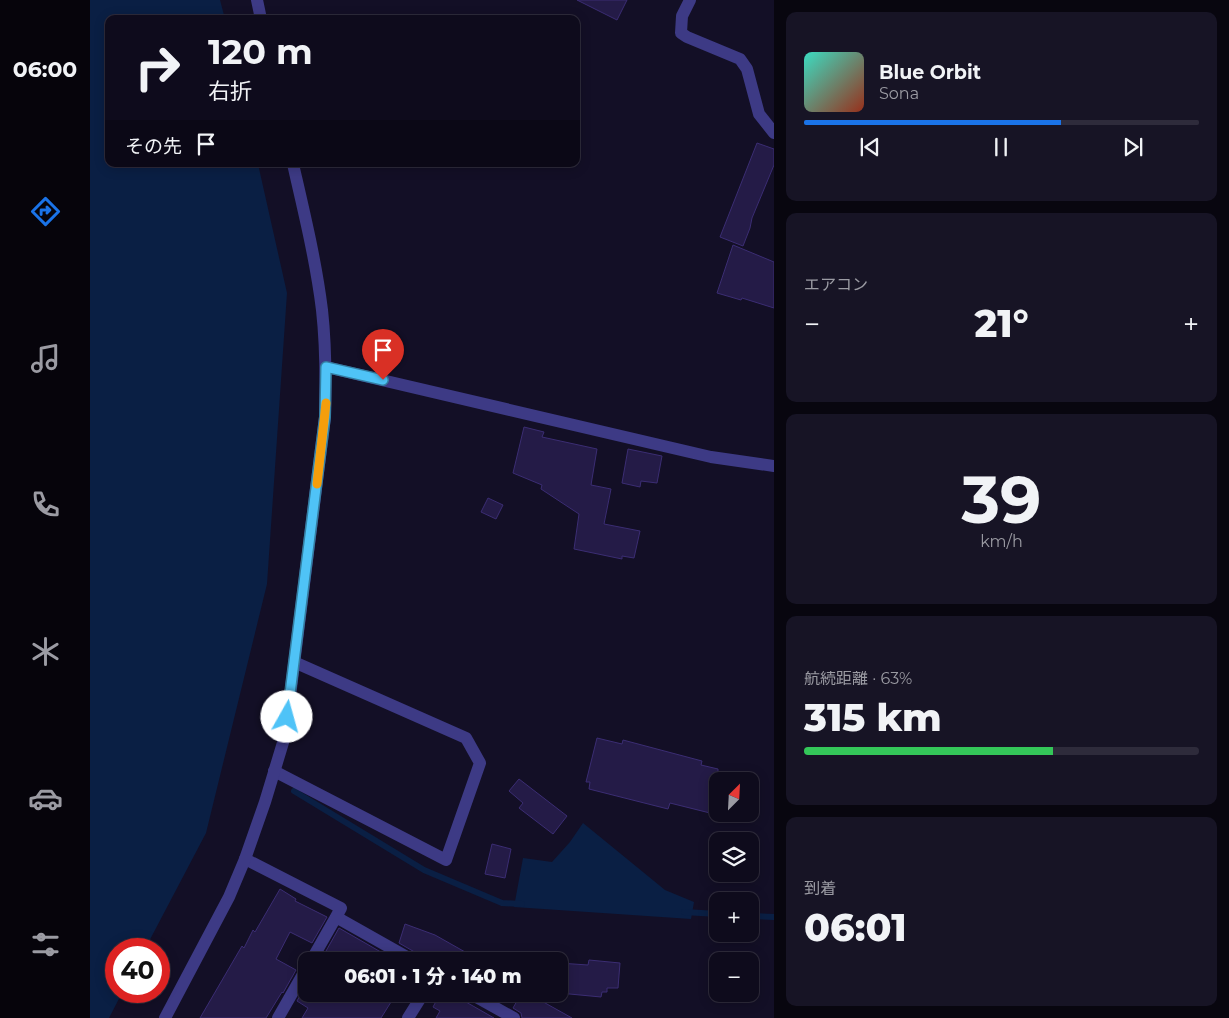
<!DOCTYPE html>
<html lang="ja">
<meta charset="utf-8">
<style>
:root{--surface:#0e0b1c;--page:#171425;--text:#f1f3f6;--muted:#9b9ba3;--line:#2e2b3b;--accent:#1a73e8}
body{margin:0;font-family:Montserrat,"Noto Sans JP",sans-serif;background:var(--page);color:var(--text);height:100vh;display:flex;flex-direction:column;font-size:19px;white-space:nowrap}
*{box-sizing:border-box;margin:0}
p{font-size:16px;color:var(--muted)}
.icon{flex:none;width:28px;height:28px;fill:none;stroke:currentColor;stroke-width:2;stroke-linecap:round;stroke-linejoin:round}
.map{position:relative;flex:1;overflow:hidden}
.sheet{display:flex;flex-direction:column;gap:12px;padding:12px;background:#08060f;width:455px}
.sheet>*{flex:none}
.guide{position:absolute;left:15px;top:15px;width:475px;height:152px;border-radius:10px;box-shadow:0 2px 12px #0003,0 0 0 1px var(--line);background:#0e0b1c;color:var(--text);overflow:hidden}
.needle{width:32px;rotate:24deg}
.controls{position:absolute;left:619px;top:772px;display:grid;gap:10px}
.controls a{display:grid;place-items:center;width:50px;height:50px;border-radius:10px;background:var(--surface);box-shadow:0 2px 12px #0003,0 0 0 1px var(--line);font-size:25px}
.speed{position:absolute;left:15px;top:938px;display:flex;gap:10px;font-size:25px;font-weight:700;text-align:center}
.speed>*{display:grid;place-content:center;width:65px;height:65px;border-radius:50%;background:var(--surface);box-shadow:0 2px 12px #0003,0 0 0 1px var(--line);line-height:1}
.speed .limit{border:8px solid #d22;background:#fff;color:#111}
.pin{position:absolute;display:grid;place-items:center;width:42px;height:42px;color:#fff;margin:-51px -21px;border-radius:50% 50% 50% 0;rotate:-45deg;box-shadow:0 0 5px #0007}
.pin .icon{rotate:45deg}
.me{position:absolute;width:55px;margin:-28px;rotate:7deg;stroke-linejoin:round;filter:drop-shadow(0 0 4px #0008)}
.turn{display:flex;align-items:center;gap:18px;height:105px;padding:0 20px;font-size:22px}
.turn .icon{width:65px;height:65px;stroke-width:2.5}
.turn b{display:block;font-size:35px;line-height:42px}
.then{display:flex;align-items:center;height:48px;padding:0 20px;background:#0003;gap:10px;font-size:19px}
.big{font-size:38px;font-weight:800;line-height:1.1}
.sheet .card{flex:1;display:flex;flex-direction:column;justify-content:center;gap:8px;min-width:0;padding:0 18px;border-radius:10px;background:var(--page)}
.sheet .dial{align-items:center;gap:0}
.dial b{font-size:65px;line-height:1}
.song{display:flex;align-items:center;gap:15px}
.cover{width:60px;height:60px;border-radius:8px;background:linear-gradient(135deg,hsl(170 70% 55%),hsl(10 70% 35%))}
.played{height:5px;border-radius:2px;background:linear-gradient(90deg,var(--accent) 65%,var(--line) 65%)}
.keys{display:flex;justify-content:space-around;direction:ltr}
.heat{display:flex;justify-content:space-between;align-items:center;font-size:28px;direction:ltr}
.charge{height:8px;border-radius:4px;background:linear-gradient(90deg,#34c759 63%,var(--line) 0)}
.trip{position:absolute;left:208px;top:952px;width:270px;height:50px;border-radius:10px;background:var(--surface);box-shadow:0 2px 12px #0003,0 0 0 1px var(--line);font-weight:800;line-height:50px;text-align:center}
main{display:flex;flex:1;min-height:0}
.menu{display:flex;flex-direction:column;width:90px;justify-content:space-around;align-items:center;background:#06040b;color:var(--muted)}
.menu .icon{width:35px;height:35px}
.menu .current{color:var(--accent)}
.menu b{font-size:22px;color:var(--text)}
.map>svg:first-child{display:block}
</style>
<main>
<nav class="menu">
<b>06:00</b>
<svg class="icon current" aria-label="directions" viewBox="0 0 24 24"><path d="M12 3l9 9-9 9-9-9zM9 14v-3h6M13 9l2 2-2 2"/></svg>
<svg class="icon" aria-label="music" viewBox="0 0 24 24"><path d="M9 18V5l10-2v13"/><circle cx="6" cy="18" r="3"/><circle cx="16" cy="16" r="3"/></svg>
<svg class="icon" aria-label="phone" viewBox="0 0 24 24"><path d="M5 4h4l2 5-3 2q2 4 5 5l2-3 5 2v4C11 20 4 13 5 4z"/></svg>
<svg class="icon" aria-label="climate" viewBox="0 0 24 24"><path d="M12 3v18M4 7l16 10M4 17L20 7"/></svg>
<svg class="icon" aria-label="car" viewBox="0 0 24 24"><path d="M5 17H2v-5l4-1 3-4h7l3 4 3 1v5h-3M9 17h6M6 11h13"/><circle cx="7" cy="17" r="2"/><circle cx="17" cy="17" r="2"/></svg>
<svg class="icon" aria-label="filters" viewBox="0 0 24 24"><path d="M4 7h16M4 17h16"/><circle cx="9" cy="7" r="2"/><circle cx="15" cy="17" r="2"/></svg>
</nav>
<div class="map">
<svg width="684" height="1018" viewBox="0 0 684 1018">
<rect width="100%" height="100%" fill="#130f26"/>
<path fill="#0a1f44" d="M 0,0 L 130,0 L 135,19 L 19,19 L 19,164 L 168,164 L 197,293 L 177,584 L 116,833 L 55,949 L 26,949 L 26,991 L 33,991 L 19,1018 L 0,1018 Z
M 493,823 L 575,890 L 604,902 L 601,919 L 424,907 L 433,858 L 462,862 L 480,842 Z"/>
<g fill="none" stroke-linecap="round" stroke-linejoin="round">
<path stroke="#0a1f44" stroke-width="6" d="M 204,791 L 334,870 L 412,903 L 432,904
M 594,912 L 628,914
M 660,916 L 684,917"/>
</g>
<path fill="#241b47" stroke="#3b2d73" d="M 487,0 L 537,0 L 527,20 Z
M 667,143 L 684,149 L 684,165 L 662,218 L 660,228 L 653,246 L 630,237 Z
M 643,245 L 684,262 L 684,308 L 652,298 L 651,300 L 627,293 Z
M 434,427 L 454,432 L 452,437 L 507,449 L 501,485 L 521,489 L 514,524 L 550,531 L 544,558 L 532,556 L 532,559 L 484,549 L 489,514 L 451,489 L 452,485 L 423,473 Z
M 538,449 L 572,456 L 567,483 L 551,481 L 550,487 L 532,483 Z
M 398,498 L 413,505 L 406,519 L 391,512 Z
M 507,738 L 532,744 L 533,740 L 612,761 L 611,765 L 628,769 L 628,815 L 580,803 L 578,809 L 499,789 L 500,782 L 496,782 Z
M 429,779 L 477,816 L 463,834 L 429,808 L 433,803 L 419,791 Z
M 402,844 L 421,849 L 415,878 L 395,874 Z
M 190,889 L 206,899 L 205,901 L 237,917 L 222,943 L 200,932 L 186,959 L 206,970 L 193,993 L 192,992 L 176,1018 L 110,1018 L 152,946 L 154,948 L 163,930 L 165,932 Z
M 315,924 L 345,935 L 391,961 L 332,961 L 328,954 L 309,943 Z
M 249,928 L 303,959 L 308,961 L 234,961 L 239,952 L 236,951 Z
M 499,960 L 530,963 L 528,988 L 517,988 L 517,992 L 512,992 L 511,997 L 469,993 L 469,963 L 498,965 Z
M 216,985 L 216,994 L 306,994 L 291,1018 L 212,1018 L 218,1008 L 207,1001 Z
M 350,994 L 362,994 L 404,1018 L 346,1018 L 350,1011 L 343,1007 Z
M 431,994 L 439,994 L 482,1018 L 432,1018 L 431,1013 L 423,1008 Z"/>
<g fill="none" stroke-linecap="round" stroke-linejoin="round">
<path stroke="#3d3a85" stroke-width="12" d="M 600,0 L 592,16 L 591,33 L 597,37 L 650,59 L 657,69 L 669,114 L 684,133
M 236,367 L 621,457 L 684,466
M 184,771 L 356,860 L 390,763 L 376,738 L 204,662
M 155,859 L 251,908 L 246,917 L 324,961
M 221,961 L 246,917
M 381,994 L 424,1018
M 188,1018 L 216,969
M 318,1018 L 333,994"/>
<path stroke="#3d3a85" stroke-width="12" d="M 167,0 L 171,19
M 75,1018 L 139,897 L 155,859 L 175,802 L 195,736 L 235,417 C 236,381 236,346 232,310 C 226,261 214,212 203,164"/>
</g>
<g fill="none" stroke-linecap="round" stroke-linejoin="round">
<g stroke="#337fa1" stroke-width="12">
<path id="route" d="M 197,717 L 235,417 L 236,367 L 293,380"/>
</g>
<use href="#route" stroke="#4fc3f7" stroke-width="9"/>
<path stroke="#f59e0b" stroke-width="9" d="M 227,484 L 236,403"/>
</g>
</svg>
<div class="controls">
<a><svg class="needle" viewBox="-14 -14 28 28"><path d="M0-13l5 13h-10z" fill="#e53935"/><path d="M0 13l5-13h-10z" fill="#9b9ba3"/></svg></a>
<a><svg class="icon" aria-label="layers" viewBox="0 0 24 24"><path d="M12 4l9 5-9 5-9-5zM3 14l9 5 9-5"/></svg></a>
<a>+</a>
<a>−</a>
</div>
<div class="speed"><div class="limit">40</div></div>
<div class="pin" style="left:293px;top:380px;background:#d93025"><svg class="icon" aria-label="arrive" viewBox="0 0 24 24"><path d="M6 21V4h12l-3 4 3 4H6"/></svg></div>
<svg class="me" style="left:197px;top:717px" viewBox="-20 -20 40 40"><circle r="19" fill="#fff"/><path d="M0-13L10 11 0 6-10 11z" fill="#4fc3f7"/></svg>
<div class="trip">06:01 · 1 分 · 140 m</div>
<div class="guide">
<div class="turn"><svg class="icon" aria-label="right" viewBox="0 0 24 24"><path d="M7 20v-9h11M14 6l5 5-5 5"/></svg><div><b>120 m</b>右折</div></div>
<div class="then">その先<svg class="icon" aria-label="arrive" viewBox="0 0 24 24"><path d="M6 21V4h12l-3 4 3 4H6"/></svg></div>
</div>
</div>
<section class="sheet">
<div class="card">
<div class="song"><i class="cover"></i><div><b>Blue Orbit</b><p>Sona</p></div></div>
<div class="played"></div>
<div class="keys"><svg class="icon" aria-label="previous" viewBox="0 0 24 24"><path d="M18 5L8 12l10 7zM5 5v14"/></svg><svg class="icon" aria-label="pause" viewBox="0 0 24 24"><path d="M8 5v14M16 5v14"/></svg><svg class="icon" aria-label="next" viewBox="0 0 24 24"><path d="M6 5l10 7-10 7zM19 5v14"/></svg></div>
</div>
<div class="card"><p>エアコン</p>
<div class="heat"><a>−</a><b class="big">21°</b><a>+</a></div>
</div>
<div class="card dial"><b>39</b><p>km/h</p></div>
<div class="card"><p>航続距離 · 63%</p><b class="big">315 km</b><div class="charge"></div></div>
<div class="card"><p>到着</p><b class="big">06:01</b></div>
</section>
</main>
